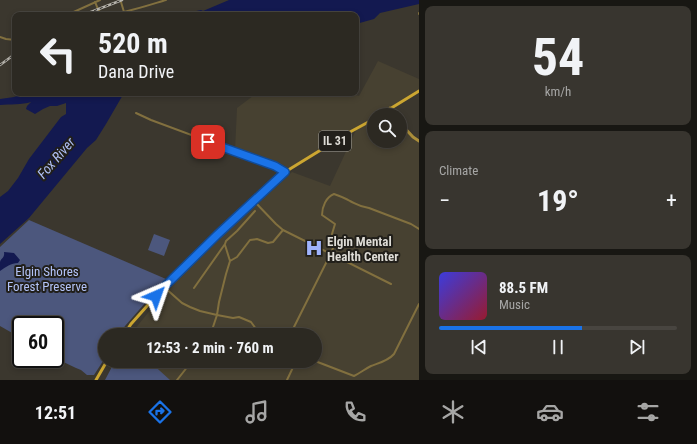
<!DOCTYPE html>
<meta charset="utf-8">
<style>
:root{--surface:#2c2922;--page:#38352f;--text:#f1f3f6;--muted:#a6a6a5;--line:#484540;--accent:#1a73e8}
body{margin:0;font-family:"Roboto Condensed",sans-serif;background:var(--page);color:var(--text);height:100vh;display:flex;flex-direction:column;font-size:15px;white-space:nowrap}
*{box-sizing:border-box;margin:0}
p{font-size:13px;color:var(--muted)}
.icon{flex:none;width:22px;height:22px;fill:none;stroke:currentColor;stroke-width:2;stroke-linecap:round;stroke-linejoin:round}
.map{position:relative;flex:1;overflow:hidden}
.details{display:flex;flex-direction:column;gap:6px;padding:6px;background:#181713;width:278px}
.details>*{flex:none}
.banner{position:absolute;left:12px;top:12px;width:347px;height:84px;border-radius:8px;box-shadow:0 2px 6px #0003,0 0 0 1px var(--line);background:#2c2922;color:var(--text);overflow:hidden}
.tools{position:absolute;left:367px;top:108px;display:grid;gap:8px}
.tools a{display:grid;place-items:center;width:40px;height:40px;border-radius:50%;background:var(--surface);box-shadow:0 2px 6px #0003,0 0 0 1px var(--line);font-size:20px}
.speed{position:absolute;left:12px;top:316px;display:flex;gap:8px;font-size:20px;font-weight:700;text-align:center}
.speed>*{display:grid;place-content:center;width:52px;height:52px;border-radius:50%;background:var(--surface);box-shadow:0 2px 6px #0003,0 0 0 1px var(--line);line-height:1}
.speed .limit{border:2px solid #111;border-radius:6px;background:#fff;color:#111}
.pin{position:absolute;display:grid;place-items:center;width:34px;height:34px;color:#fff;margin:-17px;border-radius:8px;box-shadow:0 2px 6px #0006}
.me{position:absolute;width:44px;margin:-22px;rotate:43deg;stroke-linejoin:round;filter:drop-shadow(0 0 3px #0008)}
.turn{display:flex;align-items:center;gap:14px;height:84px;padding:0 20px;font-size:18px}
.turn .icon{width:52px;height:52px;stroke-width:2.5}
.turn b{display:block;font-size:28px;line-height:34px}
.big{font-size:30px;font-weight:700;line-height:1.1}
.details .widget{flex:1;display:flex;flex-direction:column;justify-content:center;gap:6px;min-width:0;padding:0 14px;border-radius:8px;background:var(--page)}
.details .dial{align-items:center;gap:0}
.dial b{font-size:52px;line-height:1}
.song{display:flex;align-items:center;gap:12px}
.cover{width:48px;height:48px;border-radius:6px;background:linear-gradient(135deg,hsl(240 70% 55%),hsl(350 70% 35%))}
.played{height:4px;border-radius:2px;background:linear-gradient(90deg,var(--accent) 60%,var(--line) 60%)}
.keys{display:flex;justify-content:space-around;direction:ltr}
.heat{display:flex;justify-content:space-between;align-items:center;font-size:22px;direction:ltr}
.trip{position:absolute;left:98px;top:328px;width:224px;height:40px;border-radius:20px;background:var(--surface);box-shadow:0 2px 6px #0003,0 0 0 1px var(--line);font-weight:700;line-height:40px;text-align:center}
.tabs{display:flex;height:64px;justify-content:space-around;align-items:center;background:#12100e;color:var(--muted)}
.tabs .icon{width:28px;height:28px}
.tabs .current{color:var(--accent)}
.tabs b{font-size:18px;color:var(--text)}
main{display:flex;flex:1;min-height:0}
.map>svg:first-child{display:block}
</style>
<main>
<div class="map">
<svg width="419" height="380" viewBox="0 0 419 380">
<rect width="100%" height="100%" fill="#3b372e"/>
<path fill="#474131" d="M 378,61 L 419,79 L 419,90 L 379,115 L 374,115 L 374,118 L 287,170 L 235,151 L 237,108 L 257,93 L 350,93 L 359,96 Z
M 374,119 L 374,141 L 400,141 L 400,125 L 413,138 L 419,142 L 419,380 L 169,380 L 148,361 L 315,361 L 315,335 L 130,335 L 177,277 L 292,172 L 330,186 L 356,130 Z"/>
<path fill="#4c577d" d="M 29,220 L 166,279 L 125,326 L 119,335 L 105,335 L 105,358 L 94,375 L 87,375 L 81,370 L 76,368 L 55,358 L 55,325 L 21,325 L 21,338 L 0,326 L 0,247 Z
M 154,234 L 170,240 L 164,256 L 148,250 Z
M 115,361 L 149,361 L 170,380 L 105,380 Z"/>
<path fill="#131950" d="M 229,0 L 419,0 L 419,4 L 380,13 L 374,19 L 356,24 L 356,15 L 178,15 L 201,10 L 203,11 Z
M 28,93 L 124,93 L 106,124 L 96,140 L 87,148 L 29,218 L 0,244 L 0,197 L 8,191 L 18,178 L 29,159 L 61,117 L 66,114 L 66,103 L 57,106 L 50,106 L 43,109 L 35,114 L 26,109 L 27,106 L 31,102 C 22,105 10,104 0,105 L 0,99 L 14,97 Z
M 4,252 L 14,253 L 20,260 L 18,263 C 11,263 6,267 0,271 C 0,269 0,265 0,262 C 1,258 5,258 4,252 Z"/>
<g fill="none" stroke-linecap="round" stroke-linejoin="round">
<path stroke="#82703f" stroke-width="2" d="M 95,2 C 97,6 98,11 101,13 C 109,19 155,3 166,0
M 121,2 L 124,12
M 419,13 L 419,14
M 67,15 L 100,0
M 0,37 L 6,39 L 15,40
M 136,113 L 151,120 L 275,166 L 285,172
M 254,201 L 276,224 L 283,230 L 391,284
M 230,261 L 237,257 L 250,240 L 257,239 L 268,243 L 273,242 L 283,230
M 164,287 L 182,303 L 190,307 L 200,311 L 217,315 L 233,318 L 239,317 L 251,322 L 259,333 L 262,335
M 194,288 L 225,244 L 226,241 L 237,231 L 255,211
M 208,335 L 213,327 L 217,315 L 219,302 L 226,274 L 230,261 L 225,245
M 290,335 L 331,253 L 335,243 L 332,234 L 335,224 L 322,215 C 322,207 326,197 334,194 C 340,196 345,198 350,201 C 358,205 360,207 369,208 L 411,224 L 419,229
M 315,361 L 354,376 C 360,373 365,369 371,366 C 379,363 388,361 394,354 L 419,304
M 177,380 L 192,361
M 287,380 L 296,361"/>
<path stroke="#ac8f3a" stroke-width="3" d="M 390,108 L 395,115
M 400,123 L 413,137 L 419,141"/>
<path stroke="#cca631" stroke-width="3" d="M 380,115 L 419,91
M 124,335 L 131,324 L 164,287 L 217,235 L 285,172 L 350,132 L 374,119
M 96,380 L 107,361"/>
<g stroke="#b6b3ac" stroke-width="2.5">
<path id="rail" d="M 83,15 L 122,0
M 0,65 L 15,54"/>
</g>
<use href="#rail" stroke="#211f1a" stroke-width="1" stroke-dasharray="3" stroke-linecap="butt"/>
</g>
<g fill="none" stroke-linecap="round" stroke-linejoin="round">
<g stroke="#114b97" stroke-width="10">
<path id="route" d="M 156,296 L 164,287 L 217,235 L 285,172 L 275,166 L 208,142"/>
</g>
<use href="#route" stroke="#1a73e8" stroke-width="7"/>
</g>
<defs>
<g id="hospital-bare" transform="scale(1.38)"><path d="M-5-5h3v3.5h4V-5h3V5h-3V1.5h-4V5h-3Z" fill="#9fb3fd" stroke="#211f1a" stroke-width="2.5" paint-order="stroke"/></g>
</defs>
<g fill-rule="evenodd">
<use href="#hospital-bare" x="314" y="248"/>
</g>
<g text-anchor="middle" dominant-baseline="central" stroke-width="4" stroke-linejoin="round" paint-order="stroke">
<rect fill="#211f1a" stroke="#a5a39e" stroke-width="1" x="319" y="131" width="32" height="20" rx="3"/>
<g font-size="12" font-weight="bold" fill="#dedcd6">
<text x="335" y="141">IL 31</text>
</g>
<g font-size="13" font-weight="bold" fill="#dedcd6" stroke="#211f1a" text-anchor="start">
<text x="327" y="241">Elgin Mental<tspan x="327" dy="15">Health Center</tspan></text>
</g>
<g font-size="13" fill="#b3c3f8" stroke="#211f1a">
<text x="47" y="271">Elgin Shores<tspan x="47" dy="15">Forest Preserve</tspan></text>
</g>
<g font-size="14" font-style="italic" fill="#afbff4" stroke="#211f1a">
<text transform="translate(56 158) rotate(-49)">Fox River</text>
</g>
</g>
</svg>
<div class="tools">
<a><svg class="icon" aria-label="search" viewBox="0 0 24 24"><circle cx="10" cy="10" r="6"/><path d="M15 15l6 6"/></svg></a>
</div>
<div class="speed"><div class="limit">60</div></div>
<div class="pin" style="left:208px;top:142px;background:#d93025"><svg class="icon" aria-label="arrive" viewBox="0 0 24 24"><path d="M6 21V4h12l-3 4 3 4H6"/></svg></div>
<svg class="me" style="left:156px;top:296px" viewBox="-20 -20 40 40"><path d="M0-17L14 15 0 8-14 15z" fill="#1a73e8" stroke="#fff" stroke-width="4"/></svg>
<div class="trip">12:53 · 2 min · 760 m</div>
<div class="banner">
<div class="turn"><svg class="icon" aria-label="left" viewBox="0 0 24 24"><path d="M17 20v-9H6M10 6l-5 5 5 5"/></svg><div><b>520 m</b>Dana Drive</div></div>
</div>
</div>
<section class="details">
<div class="widget dial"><b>54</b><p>km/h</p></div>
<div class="widget"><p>Climate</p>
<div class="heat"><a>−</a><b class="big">19°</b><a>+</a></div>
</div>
<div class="widget">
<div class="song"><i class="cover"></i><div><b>88.5 FM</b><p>Music</p></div></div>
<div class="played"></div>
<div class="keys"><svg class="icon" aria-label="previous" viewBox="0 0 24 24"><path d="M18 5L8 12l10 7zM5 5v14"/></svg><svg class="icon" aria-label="pause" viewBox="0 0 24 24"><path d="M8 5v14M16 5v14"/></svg><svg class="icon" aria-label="next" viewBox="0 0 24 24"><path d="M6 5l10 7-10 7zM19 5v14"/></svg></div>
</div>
</section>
</main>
<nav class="tabs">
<b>12:51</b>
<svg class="icon current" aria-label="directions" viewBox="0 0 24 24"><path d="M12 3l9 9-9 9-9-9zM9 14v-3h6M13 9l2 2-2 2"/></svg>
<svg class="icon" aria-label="music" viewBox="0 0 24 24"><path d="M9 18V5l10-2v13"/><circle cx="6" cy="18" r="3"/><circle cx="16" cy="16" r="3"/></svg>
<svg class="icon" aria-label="phone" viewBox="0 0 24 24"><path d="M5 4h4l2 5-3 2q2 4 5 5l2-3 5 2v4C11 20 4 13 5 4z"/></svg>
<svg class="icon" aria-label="climate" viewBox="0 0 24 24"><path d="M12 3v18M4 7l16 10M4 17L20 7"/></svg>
<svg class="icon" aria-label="car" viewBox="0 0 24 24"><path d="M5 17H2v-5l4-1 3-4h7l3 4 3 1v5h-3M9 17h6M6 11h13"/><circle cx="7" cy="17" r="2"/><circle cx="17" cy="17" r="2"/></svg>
<svg class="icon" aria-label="filters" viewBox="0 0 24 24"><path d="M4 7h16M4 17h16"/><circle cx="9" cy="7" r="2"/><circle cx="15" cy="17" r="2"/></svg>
</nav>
